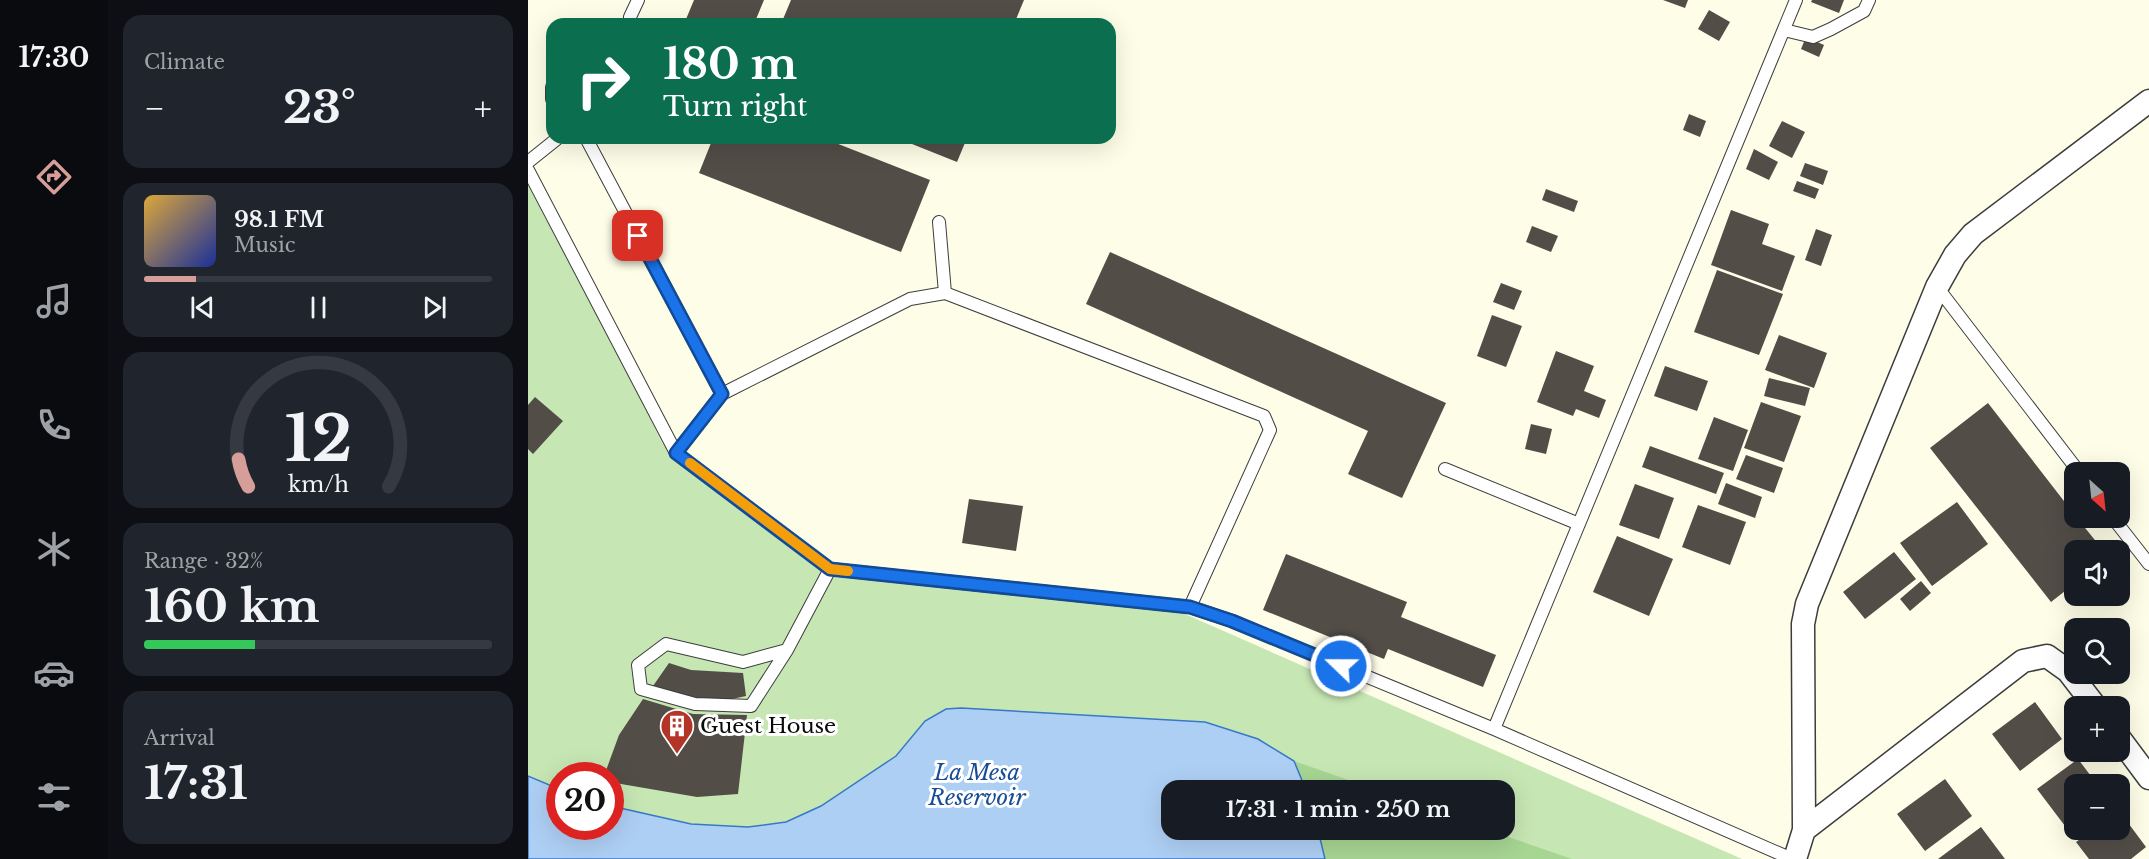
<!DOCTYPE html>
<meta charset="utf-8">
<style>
:root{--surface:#171b24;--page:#20242c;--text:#f1f3f6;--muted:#9ea1a6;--line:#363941;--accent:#d69e99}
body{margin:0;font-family:"Libre Baskerville",serif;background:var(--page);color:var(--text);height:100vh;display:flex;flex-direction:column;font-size:22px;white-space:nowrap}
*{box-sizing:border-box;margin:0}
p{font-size:20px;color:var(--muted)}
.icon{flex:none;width:33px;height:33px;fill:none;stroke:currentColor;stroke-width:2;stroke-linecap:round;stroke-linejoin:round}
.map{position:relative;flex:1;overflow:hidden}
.side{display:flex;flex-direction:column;gap:15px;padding:15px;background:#0d0f14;width:420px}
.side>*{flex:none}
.top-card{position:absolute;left:18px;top:18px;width:570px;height:126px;border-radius:18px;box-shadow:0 6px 24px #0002;background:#0b6e4f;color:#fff;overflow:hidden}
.needle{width:39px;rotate:153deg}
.fabs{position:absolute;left:1536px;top:462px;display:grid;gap:12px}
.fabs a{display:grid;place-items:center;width:66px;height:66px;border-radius:12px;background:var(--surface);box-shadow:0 6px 24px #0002;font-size:30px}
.speed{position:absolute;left:18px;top:762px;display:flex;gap:12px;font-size:30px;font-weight:700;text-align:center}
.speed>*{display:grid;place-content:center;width:78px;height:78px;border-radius:50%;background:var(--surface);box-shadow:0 6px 24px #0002;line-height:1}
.speed .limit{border:9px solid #d22;background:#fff;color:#111}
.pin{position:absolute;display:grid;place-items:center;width:51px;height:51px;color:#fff;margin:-26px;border-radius:12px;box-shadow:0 3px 9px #0006}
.me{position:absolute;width:66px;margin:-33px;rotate:292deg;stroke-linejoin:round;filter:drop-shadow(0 0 4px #0008)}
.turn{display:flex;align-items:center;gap:21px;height:126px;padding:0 18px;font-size:27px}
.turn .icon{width:78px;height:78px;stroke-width:2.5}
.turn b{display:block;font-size:42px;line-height:51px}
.big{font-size:45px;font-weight:700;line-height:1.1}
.side .card{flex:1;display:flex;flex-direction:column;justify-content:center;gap:9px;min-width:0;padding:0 21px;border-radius:18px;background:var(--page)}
.side .dial{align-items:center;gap:0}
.dial svg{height:156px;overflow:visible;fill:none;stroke:var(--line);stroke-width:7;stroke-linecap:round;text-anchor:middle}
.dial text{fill:var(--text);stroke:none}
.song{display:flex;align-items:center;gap:18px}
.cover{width:72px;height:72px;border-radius:9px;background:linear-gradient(135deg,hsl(40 70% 55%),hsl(230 70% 35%))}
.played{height:6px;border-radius:3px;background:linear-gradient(90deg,var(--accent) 15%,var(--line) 15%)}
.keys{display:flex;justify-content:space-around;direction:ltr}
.heat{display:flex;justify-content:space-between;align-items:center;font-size:33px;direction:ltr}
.charge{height:9px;border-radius:4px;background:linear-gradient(90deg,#34c759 32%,var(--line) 0)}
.trip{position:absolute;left:633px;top:780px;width:354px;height:60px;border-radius:18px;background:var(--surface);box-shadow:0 6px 24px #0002;font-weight:700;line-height:60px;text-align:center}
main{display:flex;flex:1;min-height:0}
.tabs{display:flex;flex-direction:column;width:108px;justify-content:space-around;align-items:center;background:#090b0e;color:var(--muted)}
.tabs .icon{width:42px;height:42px}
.tabs .on{color:var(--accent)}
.tabs b{font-size:27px;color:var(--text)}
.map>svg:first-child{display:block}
</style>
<main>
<nav class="tabs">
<b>17:30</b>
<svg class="icon on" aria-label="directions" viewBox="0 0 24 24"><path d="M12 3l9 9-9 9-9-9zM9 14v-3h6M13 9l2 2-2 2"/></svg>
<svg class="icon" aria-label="music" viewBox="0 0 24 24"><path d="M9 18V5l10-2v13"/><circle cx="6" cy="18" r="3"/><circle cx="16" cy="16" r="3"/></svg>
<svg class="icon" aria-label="phone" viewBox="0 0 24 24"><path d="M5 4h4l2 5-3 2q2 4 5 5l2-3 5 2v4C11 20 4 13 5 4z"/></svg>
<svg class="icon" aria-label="climate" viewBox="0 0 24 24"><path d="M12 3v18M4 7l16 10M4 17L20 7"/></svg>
<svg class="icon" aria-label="car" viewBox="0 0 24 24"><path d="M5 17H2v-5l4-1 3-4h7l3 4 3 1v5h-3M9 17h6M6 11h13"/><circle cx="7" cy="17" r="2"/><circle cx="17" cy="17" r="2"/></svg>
<svg class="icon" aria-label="filters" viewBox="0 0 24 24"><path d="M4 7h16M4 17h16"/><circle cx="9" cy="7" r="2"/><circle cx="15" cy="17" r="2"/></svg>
</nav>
<section class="side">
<div class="card"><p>Climate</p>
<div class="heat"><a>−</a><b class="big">23°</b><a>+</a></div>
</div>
<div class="card">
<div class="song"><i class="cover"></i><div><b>98.1 FM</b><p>Music</p></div></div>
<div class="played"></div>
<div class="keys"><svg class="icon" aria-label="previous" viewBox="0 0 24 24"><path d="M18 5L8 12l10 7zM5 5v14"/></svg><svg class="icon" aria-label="pause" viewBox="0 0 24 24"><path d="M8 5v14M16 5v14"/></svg><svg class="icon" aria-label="next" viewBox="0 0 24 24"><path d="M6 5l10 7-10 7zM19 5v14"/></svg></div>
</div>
<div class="card dial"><svg viewBox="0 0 100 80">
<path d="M14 69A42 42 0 1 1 86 69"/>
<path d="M14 69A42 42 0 0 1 9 55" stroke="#d69e99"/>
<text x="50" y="56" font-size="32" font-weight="700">12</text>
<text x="50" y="72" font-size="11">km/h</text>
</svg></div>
<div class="card"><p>Range · 32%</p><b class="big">160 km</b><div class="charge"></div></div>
<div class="card"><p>Arrival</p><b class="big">17:31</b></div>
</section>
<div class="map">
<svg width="1621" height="859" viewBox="0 0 1621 859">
<rect width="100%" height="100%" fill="#fefde7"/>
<path fill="#c6e6b3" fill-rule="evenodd" d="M 0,175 L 135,444 L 299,574 L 650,611 L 1214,859 L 0,859 ZM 32,776 L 82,776 L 82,826 L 32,826 ZM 644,790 L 976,790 L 976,830 L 644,830 Z"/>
<path fill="#a7d693" d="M 766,761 L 849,790 L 778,790 Z
M 790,830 L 960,830 L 1044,859 L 797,859 Z"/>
<path fill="#aecff4" stroke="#3779c8" stroke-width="1.5" d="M 433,708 L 677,722 L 730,739 L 766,761 L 778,790 L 644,790 L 644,830 L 790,830 L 797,859 L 0,859 L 0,776 L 31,789 L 32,826 L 82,826 L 83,806 L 163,824 L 220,827 L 258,822 L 293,806 L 368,756 L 397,721 L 418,709 Z"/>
<path fill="#524d47" d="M 166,0 L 236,0 L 226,24 L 156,24 Z
M 263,0 L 496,0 L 486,24 L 253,24 Z
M 1135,0 L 1160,0 L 1157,8 Z
M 1284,0 L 1316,0 L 1311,13 L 1283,2 Z
M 1181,10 L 1202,22 L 1191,41 L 1170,29 Z
M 1278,37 L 1296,45 L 1291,57 L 1273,49 Z
M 1161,114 L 1178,121 L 1172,137 L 1155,130 Z
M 1254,121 L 1277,132 L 1264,158 L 1241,146 Z
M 185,138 L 295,138 L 402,180 L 373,252 L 171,173 Z
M 369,138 L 439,138 L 429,162 Z
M 1226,149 L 1250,162 L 1241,180 L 1218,169 Z
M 1277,163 L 1300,171 L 1295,185 L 1272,176 Z
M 1269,181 L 1291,189 L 1287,199 L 1265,191 Z
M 1018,189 L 1050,201 L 1046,212 L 1014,200 Z
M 1203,210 L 1241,224 L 1234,244 L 1267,256 L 1254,291 L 1183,265 Z
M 1004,226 L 1030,236 L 1023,252 L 998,242 Z
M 1288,229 L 1304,235 L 1293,266 L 1277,260 Z
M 582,252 L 918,403 L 874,498 L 820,474 L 840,431 L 558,304 Z
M 1189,270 L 1255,294 L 1231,355 L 1166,332 Z
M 973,283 L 994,291 L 986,310 L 965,302 Z
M 964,315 L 994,326 L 978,367 L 949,356 Z
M 1251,335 L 1299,353 L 1286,388 L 1237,370 Z
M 1028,351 L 1066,366 L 1056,391 L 1078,400 L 1071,418 L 1048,409 L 1045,416 L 1009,402 Z
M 1137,366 L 1180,381 L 1169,411 L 1126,396 Z
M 1241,378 L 1282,388 L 1277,406 L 1236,396 Z
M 7,397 L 35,421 L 5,454 L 0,449 L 0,405 Z
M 1233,402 L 1273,416 L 1256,462 L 1216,448 Z
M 1460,403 L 1546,514 L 1546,518 L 1549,518 L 1575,550 L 1546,550 L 1546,584 L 1523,602 L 1402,448 Z
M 1186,417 L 1220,430 L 1205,471 L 1170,459 Z
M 1003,424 L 1024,429 L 1018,454 L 997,449 Z
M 1122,446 L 1196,473 L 1188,494 L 1114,467 Z
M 1218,455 L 1255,468 L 1246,493 L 1208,479 Z
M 1198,483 L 1234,497 L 1227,518 L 1190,504 Z
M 1107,484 L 1146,498 L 1131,539 L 1091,525 Z
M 441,499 L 495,506 L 488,551 L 434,543 Z
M 1429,502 L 1460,544 L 1404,586 L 1372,543 Z
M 1170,505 L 1218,522 L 1202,565 L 1154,547 Z
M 1089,536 L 1145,559 L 1121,616 L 1065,592 Z
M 1366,552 L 1388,579 L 1337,619 L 1315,592 Z
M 758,554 L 879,602 L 873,617 L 968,655 L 955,687 L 860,649 L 856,659 L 735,610 Z
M 1393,581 L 1403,593 L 1382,611 L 1372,599 Z
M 141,663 L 163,670 L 215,673 L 218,696 L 195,701 L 168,699 L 143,694 L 125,686 Z
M 115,699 L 165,714 L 219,715 L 210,794 L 169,797 L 93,784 L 82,781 L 82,776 L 76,776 L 91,735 Z
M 1507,702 L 1534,739 L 1492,771 L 1464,734 Z
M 1550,759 L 1569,784 L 1546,784 L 1546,819 L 1537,826 L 1509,789 Z
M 1417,779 L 1444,816 L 1397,851 L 1369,814 Z
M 1592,812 L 1618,847 L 1603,859 L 1561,859 L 1548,842 L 1565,830 L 1592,830 Z
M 1453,827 L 1477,859 L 1410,859 Z"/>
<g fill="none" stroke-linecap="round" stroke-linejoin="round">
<g stroke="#3d3d3d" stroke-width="14">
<path id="service" d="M 102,17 L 110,0
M 1256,30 L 1285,37 L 1303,29 L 1336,11 L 1341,0
M 24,87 L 24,99
M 58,138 L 194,394
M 0,162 L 30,138
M 0,170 L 148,453 L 302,569 L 662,607 L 704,621 L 966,729 L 1264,859
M 411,222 L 417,293
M 1409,287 L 1551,472
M 148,453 L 194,394 L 382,299 L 417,293 L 736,416 L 742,430 L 662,607
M 917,469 L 1051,524
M 1585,518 L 1621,564
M 259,650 L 223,706 L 167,704 L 113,689 L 110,665 L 138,644 L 215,662 L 259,650 L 302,569
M 966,729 L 1268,0"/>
</g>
<g stroke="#3d3d3d" stroke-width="25">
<path id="minor" d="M 1592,739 L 1621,778
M 1276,830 L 1495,661 L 1519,656 L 1540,671 L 1567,706
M 1267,859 L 1276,830 L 1275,624 L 1279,604 L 1409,287 L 1427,255 L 1445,234 L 1621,101"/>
</g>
<use href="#service" stroke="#fff" stroke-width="12"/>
<use href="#minor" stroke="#fff" stroke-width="22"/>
</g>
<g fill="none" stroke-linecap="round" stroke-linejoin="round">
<g stroke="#114b97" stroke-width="15">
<path id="route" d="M 110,236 L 194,394 L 148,453 L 302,569 L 662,607 L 704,621 L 813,666"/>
</g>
<use href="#route" stroke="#1a73e8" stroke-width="10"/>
<path stroke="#f59e0b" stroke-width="10" d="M 162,463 L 302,569 L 320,571"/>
</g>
<defs>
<g id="building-pin" transform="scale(1.725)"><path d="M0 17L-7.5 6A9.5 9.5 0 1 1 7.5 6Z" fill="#b43527" stroke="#fff"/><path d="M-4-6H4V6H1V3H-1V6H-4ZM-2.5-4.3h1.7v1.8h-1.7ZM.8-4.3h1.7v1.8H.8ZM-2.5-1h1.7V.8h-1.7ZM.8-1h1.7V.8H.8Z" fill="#fff"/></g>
</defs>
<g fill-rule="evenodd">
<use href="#building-pin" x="149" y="726"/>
</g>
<g text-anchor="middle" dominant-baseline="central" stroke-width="6" stroke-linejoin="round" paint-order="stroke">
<g font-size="21" fill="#0a0a0a" stroke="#fff" text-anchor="start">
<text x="172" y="726">Guest House</text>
</g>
<g font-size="22" font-style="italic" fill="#184d96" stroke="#fff">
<text x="449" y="772">La Mesa<tspan x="449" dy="25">Reservoir</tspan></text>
</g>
</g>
</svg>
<div class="fabs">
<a><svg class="needle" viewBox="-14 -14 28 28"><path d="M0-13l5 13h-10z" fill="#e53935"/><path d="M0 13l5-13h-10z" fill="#9ea1a6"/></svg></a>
<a><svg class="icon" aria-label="sound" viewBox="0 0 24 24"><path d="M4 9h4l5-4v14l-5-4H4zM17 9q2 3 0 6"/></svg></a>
<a><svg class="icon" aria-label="search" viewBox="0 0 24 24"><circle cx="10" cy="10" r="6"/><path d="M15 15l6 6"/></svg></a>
<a>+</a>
<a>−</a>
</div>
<div class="speed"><div class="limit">20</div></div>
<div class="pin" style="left:110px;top:236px;background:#d93025"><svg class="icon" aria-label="arrive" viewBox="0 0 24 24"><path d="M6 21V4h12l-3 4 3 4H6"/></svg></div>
<svg class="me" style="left:813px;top:666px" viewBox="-20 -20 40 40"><circle r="17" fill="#1a73e8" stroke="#fff" stroke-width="3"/><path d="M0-11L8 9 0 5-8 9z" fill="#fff"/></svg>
<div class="trip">17:31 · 1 min · 250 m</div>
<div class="top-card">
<div class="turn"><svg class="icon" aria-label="right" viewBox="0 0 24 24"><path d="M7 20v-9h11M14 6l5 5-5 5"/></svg><div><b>180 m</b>Turn right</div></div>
</div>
</div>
</main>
